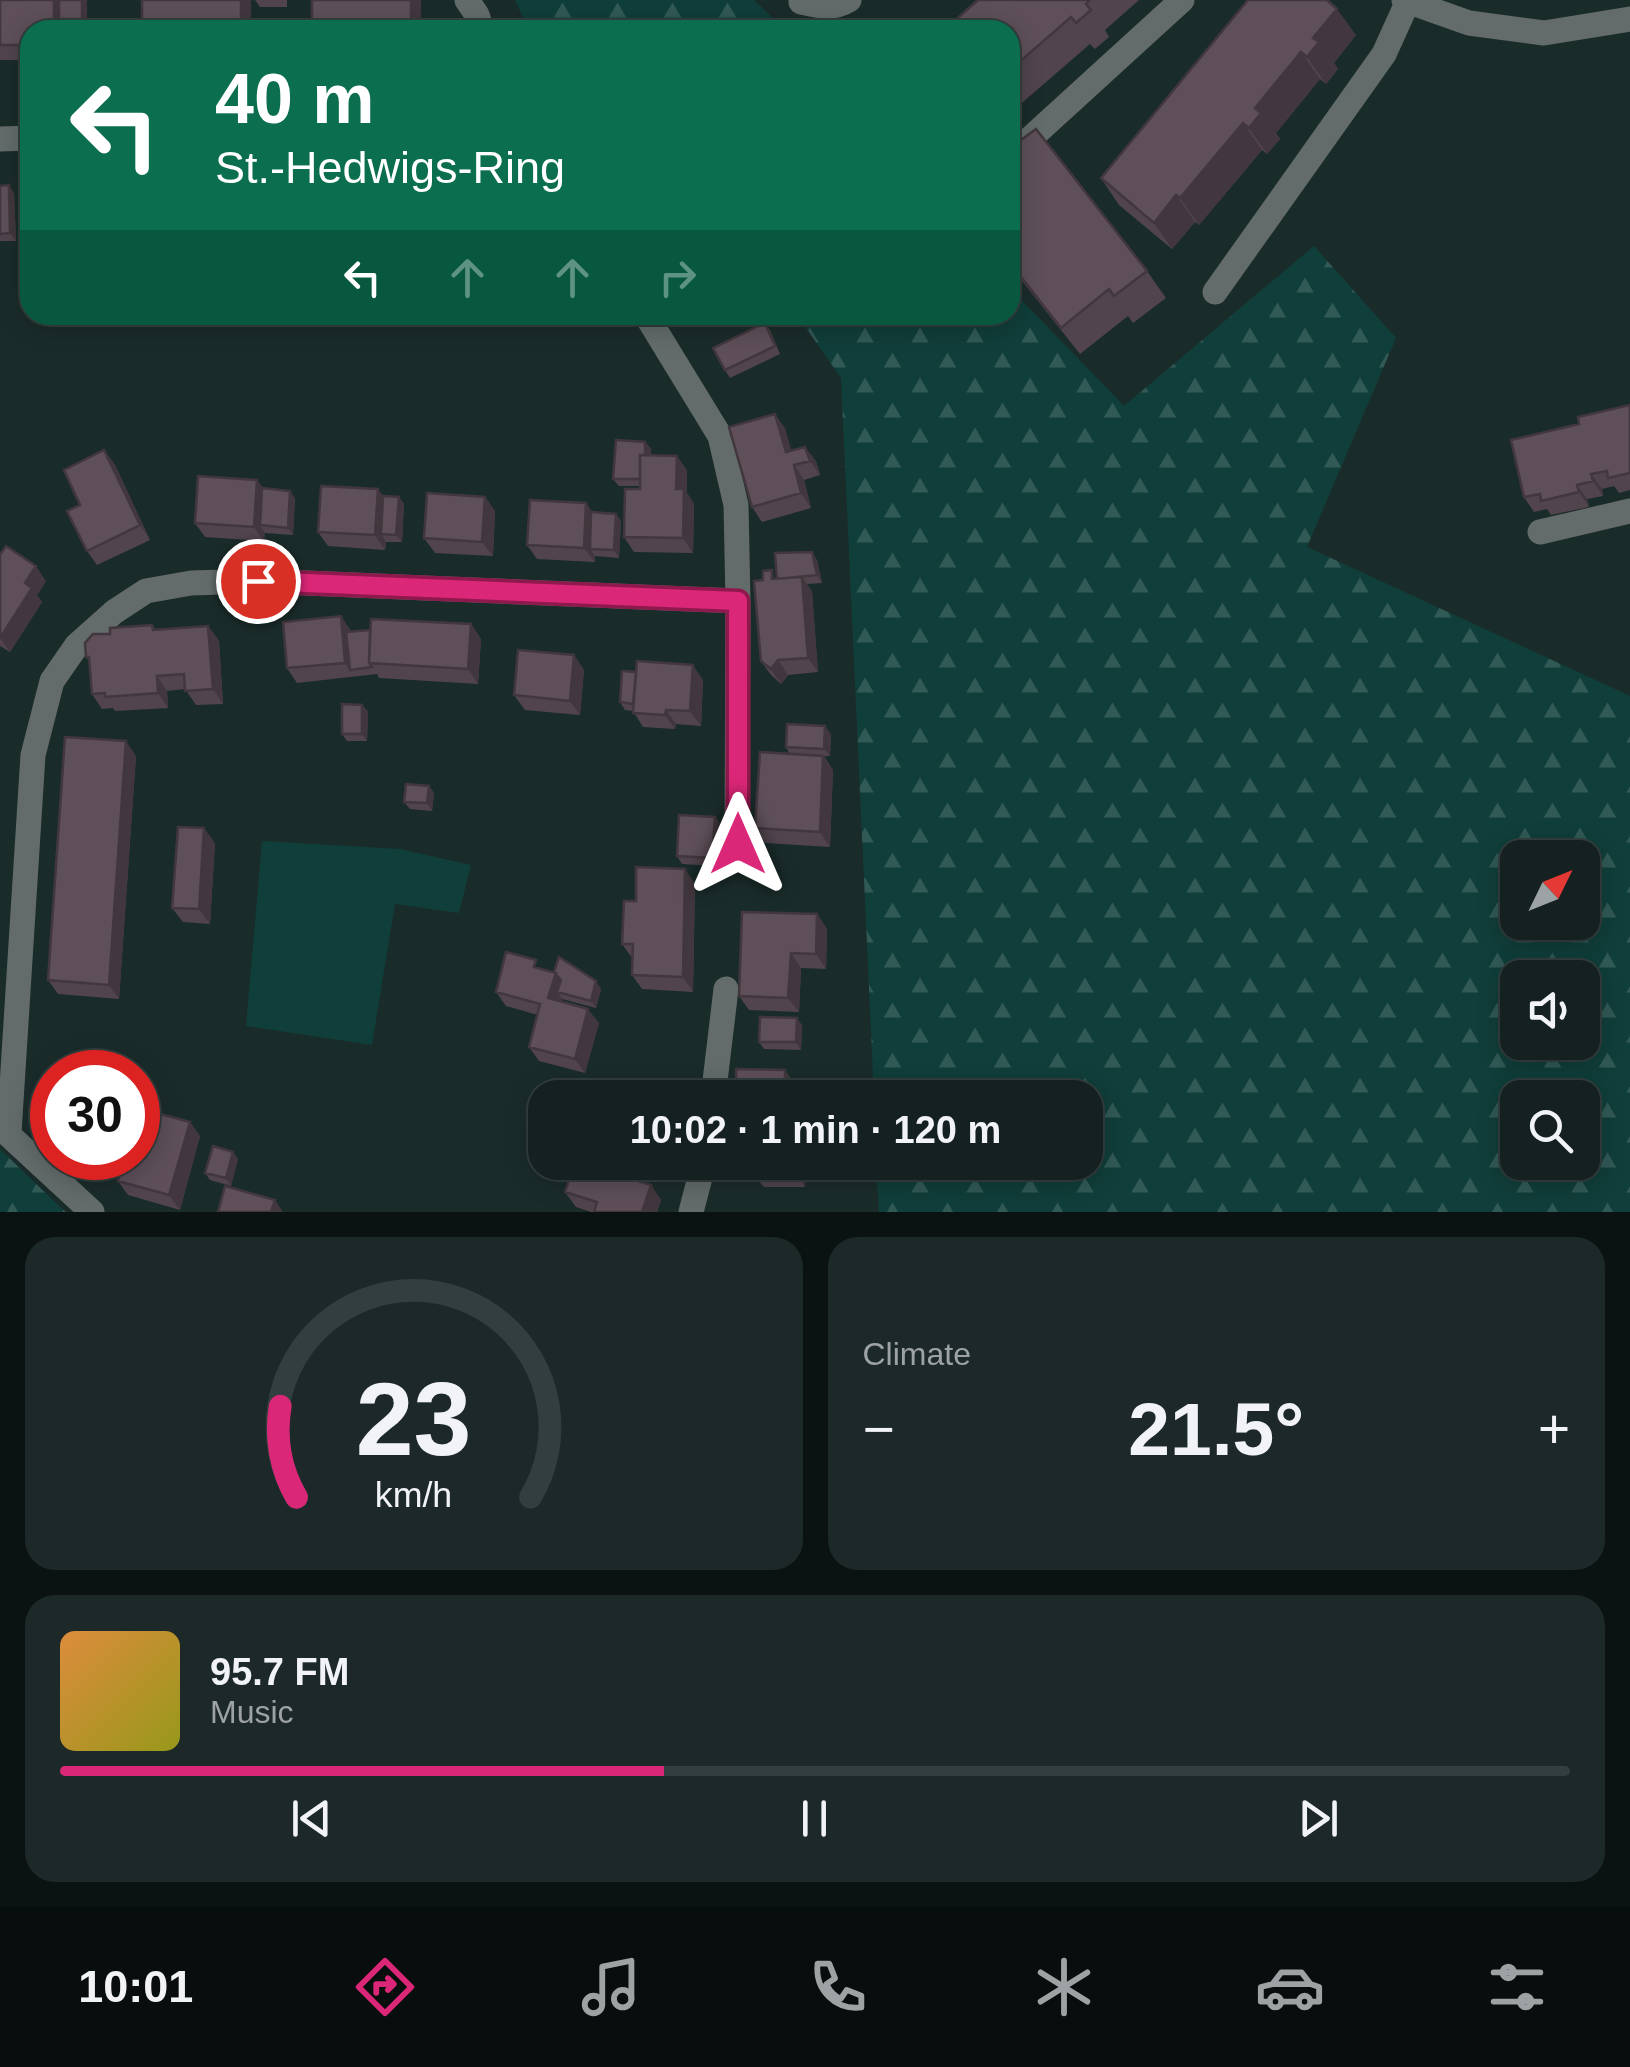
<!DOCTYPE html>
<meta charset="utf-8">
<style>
:root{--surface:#142120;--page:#1d2929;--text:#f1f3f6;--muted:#9da3a5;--line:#333e3e;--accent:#db2777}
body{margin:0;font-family:Helvetica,sans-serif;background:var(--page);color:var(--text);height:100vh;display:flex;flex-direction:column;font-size:38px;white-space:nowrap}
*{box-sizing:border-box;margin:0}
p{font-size:32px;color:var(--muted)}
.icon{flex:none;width:55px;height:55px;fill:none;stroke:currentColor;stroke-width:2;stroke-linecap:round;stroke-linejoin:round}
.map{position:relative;height:1212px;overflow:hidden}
.drawer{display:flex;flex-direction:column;gap:25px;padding:25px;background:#0b1212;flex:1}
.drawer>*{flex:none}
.guide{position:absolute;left:20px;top:20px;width:1000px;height:305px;border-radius:30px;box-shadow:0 5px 25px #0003,0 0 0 2px var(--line);background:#0b6e4f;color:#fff;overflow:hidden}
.needle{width:65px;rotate:47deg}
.controls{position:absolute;left:1500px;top:840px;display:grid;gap:20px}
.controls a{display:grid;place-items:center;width:100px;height:100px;border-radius:20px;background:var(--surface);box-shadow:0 5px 25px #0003,0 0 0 2px var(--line);font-size:50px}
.speed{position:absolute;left:30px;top:1050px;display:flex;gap:20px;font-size:50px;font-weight:700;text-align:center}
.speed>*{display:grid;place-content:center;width:130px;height:130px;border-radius:50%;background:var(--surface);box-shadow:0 5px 25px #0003,0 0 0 2px var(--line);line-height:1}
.speed .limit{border:15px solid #d22;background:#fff;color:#111}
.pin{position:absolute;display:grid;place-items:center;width:85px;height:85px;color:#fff;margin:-42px;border:5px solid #fff;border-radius:50%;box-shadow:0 2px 10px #0007}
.me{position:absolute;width:110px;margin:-55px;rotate:0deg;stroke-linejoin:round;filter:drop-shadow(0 0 8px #0008)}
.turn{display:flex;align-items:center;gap:35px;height:210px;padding:0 30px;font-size:45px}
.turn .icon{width:130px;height:130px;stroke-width:2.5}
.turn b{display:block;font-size:70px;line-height:85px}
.lanes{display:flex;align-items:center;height:95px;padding:0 30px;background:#0003;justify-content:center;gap:50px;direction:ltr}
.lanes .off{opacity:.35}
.big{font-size:75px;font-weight:700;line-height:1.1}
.drawer .card{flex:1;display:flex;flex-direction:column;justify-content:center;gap:15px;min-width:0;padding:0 35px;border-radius:30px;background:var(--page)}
.drawer .dial{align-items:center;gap:0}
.dial svg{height:260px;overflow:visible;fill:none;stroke:var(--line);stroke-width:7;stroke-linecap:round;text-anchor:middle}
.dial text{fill:var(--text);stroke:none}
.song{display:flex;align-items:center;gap:30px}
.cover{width:120px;height:120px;border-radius:15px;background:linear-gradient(135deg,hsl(30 70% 55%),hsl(60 70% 35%))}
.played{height:10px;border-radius:5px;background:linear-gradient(90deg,var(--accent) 40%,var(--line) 40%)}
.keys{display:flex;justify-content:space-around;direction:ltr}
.heat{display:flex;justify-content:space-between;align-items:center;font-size:55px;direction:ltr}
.drawer .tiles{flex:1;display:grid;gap:25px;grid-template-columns:1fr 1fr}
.card:last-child{grid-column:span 2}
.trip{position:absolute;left:528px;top:1080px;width:575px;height:100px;border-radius:30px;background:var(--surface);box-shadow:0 5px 25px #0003,0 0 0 2px var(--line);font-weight:700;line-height:100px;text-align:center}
.dock{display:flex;height:160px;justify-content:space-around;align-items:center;background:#080d0d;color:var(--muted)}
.dock .icon{width:70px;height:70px}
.dock .on{color:var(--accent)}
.dock b{font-size:45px;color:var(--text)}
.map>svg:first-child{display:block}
</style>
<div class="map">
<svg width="1630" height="1212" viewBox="0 0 1630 1212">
<defs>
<pattern id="forest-firs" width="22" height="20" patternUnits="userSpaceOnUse" patternTransform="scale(2.5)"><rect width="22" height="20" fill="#103e3a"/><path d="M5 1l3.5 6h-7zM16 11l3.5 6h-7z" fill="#315956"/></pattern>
</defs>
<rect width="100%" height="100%" fill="#1a2c2a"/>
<path fill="#103e3a" d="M 262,841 L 400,849 L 471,865 L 459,913 L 395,904 L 372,1045 L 246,1026 Z"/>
<path fill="url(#forest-firs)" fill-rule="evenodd" d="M 515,0 L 754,0 L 785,30 L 529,30 Z
M 1314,246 L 1396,338 L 1307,547 L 1630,696 L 1630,1212 L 879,1212 L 876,1163 L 1085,1162 L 1085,1098 L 874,1097 L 841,378 L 797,315 L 1010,315 L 1010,288 L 1124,406 ZM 1518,858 L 1582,858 L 1582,922 L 1518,922 ZM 1518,978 L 1582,978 L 1582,1042 L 1518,1042 ZM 1518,1098 L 1582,1098 L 1582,1162 L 1518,1162 Z
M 0,1149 L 60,1207 L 66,1212 L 0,1212 Z"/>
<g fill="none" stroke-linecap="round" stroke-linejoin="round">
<path stroke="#636c6b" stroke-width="25" d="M 467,0 L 477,15 L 482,30
M 1404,0 L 1469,23 L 1544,33 L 1630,19
M 801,2 C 818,6 833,10 849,0
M 0,139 L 30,138
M 1010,157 L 1182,0
M 1215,292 L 1384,54 L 1408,1
M 646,315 L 720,436 L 736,505 L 738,601 L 737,844
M 1540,532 L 1630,511
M 713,1098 L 726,989
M 0,1127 L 92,1212
M 9,1133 L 33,755 L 52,681 L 77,645 L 114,612 L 146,591 L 191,583 L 258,581 L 738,601
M 691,1212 L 704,1162"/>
</g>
<path fill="#51444d" d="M 0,0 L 87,0 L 87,27 L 64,27 L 30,30 L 30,60 L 0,60 Z
M 142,0 L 251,0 L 251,30 L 148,30 L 142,21 Z
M 255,0 L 287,0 L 287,7 L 260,7 Z
M 978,0 L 1139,0 L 1105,30 L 1109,37 L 1095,49 L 1090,44 L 1016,108 L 1013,105 L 1010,108 L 1010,30 Z
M 1248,0 L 1356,35 L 1334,63 L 1338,69 L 1326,84 L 1320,79 L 1276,133 L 1280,139 L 1267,154 L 1262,150 L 1199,225 L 1195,222 L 1172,249 L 1119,205 L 1101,178 Z
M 1010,148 L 1147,271 L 1166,298 L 1133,323 L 1128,316 L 1080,354 L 1010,266 Z
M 0,186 L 14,193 L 16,241 L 0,241 Z
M 677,315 L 712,315 L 691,327 L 689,325 L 686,327 Z
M 765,323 L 770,330 L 780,354 L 730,378 L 725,370 Z
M 1630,405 L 1630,490 L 1619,493 L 1614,486 L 1602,489 L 1603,496 L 1587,499 L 1589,507 L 1551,515 L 1547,509 L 1534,512 L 1524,497 L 1579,424 Z
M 785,428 L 791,451 L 816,461 L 820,475 L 804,480 L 811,508 L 762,522 L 752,507 Z
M 645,442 L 651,449 L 651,455 L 687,470 L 687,493 L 694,504 L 693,553 L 634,552 L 624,537 L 640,486 L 619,486 L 613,479 Z
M 104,450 L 115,465 L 150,540 L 97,565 L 87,551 L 80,505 Z
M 263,488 L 295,498 L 293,535 L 265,533 L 264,541 L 205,537 L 195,523 Z
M 378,489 L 383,496 L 399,497 L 404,504 L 402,542 L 386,542 L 385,550 L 328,546 L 318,532 Z
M 485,497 L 495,511 L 493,556 L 435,553 L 424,538 Z
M 586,503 L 592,512 L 616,514 L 621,521 L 619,558 L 595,556 L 595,562 L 537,559 L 527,545 Z
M 0,555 L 46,581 L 37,595 L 42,602 L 10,652 L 0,646 Z
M 817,560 L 822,583 L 807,584 L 812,592 L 818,672 L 788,675 L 781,684 L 771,675 L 761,661 L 777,578 Z
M 471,624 L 481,639 L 478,684 L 379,678 L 377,674 L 297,683 L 287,668 L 351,632 Z
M 152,625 L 156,630 L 208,626 L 219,641 L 223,704 L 196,705 L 185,689 L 167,691 L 168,708 L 115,711 L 113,708 L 102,709 L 92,694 L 89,661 L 86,657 L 110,634 Z
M 574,655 L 584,670 L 580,715 L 525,710 L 514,695 Z
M 703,680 L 701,726 L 676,724 L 675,729 L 643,727 L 633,711 L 625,710 L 620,702 Z
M 362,705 L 368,712 L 367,741 L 347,741 L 342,734 Z
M 831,734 L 830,756 L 824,756 L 833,770 L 830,847 L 765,843 L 755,828 L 790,754 L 786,747 Z
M 136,756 L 119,999 L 58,994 L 48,980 Z
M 429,786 L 434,793 L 432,811 L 410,809 L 404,802 Z
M 715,817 L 720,824 L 717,866 L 682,864 L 677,856 Z
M 215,843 L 210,924 L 183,922 L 172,908 Z
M 695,884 L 693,992 L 642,989 L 632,975 L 633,959 L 622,944 L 636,901 Z
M 817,914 L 827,929 L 826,969 L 801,968 L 799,1012 L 749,1010 L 739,996 Z
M 542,969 L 601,989 L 596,1008 L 562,999 L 562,1002 L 599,1023 L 585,1073 L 539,1061 L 529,1047 L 538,1015 L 506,1006 L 496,992 Z
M 802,1025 L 801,1050 L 764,1049 L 759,1042 Z
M 145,1084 L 156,1098 L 152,1112 L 200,1136 L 180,1210 L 128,1195 L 118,1181 Z
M 238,1159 L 231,1186 L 210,1180 L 205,1173 Z
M 574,1162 L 639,1162 L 641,1166 L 636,1180 L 651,1185 L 661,1200 L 657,1212 L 591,1212 L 576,1207 L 565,1192 Z
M 759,1162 L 806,1162 L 805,1187 L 764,1187 L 758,1180 Z"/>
<path fill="#42373e" d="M 54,0 L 64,0 L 59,19 L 64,27 L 64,30 L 54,30 Z
M 82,0 L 87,0 L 87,27 L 82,19 Z
M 241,0 L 251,0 L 251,30 L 247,30 L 241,22 Z
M 411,0 L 421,0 L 421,30 L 411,30 Z
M 1337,9 L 1356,35 L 1334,63 L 1338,69 L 1326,84 L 1307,57 L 1313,38 Z
M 22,39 L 30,50 L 30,55 L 23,45 Z
M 1301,52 L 1320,79 L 1276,133 L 1280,139 L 1267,154 L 1249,128 L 1255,108 Z
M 1243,123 L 1262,150 L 1199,225 L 1180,198 Z
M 9,185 L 14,193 L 16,241 L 10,233 Z
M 1176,195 L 1195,222 L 1172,249 L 1154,223 Z
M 775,414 L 785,428 L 796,467 L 786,452 Z
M 645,442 L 651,449 L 650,486 L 645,479 Z
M 805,447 L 816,461 L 820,475 L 810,461 Z
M 104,450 L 115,465 L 150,540 L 140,525 Z
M 677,456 L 687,470 L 687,493 L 694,504 L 693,553 L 683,538 L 676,489 Z
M 794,465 L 804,480 L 811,508 L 801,493 Z
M 1591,474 L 1602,489 L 1603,496 L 1593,481 Z
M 257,480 L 268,495 L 260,525 L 265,533 L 264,541 L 254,527 Z
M 1577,485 L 1587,499 L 1589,507 L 1579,492 Z
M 378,489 L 388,503 L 381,534 L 386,542 L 385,550 L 375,535 Z
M 290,491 L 295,498 L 293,535 L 288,528 Z
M 399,497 L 404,504 L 402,542 L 396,535 Z
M 485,497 L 495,511 L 493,556 L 482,542 Z
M 586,503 L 596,518 L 590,549 L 595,556 L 595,562 L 584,548 Z
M 616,514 L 621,521 L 619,558 L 614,550 Z
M 812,552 L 817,560 L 822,583 L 817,575 Z
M 36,566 L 46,581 L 37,595 L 42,602 L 10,652 L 0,638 L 25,583 Z
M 802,577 L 812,592 L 818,672 L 808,658 Z
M 341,616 L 351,631 L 350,670 L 345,663 Z
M 471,624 L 481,639 L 478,684 L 468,669 Z
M 208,626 L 219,641 L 223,704 L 213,689 Z
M 574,655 L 584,670 L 580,715 L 570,701 Z
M 778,660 L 788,675 L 781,684 L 771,669 Z
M 693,665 L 703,680 L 701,726 L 690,711 Z
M 157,676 L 167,691 L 168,708 L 158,693 Z
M 362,705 L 368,712 L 367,741 L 362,734 Z
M 666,710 L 676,724 L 675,729 L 665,715 Z
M 825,726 L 831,734 L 830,756 L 824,749 Z
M 126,741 L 136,756 L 119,999 L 109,985 Z
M 823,756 L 833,770 L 830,847 L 820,832 Z
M 429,786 L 434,793 L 432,811 L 427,803 Z
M 715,817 L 720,824 L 717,866 L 712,858 Z
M 204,828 L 215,843 L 210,924 L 199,909 Z
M 685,869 L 695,884 L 693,992 L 683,977 Z
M 817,914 L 827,929 L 826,969 L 816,954 Z
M 791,953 L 801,968 L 799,1012 L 788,998 Z
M 556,973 L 566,987 L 557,992 L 562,999 L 559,1013 L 548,998 Z
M 596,981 L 601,989 L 596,1008 L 591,1001 Z
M 588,1009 L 599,1023 L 585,1073 L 575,1059 Z
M 797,1018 L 802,1025 L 801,1050 L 796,1042 Z
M 785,1070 L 795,1084 L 795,1098 L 785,1098 Z
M 145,1084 L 156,1098 L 149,1123 L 138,1108 Z
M 190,1122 L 200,1136 L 180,1210 L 169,1195 Z
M 233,1152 L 238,1159 L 231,1186 L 226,1178 Z
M 627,1162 L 639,1162 L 641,1166 L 632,1190 L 622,1176 Z
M 800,1162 L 806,1162 L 805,1187 L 800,1180 Z
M 651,1185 L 661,1200 L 657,1212 L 642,1212 Z
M 275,1200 L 283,1212 L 271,1212 Z"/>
<path fill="#5e4f59" stroke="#42373e" stroke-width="2.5" d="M 0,0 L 54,0 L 54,30 L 30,30 L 30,39 L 22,39 L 23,45 L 0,45 Z
M 59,0 L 82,0 L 82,19 L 59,19 Z
M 142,0 L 241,0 L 241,22 L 210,21 L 210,28 L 173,27 L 173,22 L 142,21 Z
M 312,0 L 411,0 L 411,30 L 312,30 Z
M 978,0 L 1090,0 L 1086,4 L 1091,10 L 1076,23 L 1071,17 L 1010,70 L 1010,30 L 944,30 Z
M 1248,0 L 1327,0 L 1337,9 L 1313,38 L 1319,42 L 1307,57 L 1301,52 L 1255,108 L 1261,113 L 1249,128 L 1243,123 L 1180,198 L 1176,195 L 1154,223 L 1101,178 Z
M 1036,129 L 1147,271 L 1114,296 L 1109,289 L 1061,328 L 1010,263 L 1010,148 Z
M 9,185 L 10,233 L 0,234 L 0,186 Z
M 765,323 L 775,346 L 725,370 L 713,348 Z
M 1630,405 L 1630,473 L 1608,478 L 1607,471 L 1591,474 L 1593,481 L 1577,485 L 1579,492 L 1541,501 L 1540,494 L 1524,497 L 1511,440 L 1579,424 L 1578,417 Z
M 775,414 L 786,452 L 805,447 L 810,461 L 794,465 L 801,493 L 752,507 L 729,427 Z
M 616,440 L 645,442 L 645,455 L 640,455 L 640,479 L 613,479 Z
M 104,450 L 140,525 L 87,551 L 67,511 L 80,505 L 64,470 Z
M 640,455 L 677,456 L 676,489 L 684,489 L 683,538 L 624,537 L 625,489 L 640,489 Z
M 198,476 L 257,480 L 254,527 L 195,523 Z
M 321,486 L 378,489 L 375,535 L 318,532 Z
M 262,488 L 290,491 L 288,528 L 260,525 Z
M 427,493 L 485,497 L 482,542 L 424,538 Z
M 383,496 L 399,497 L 396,535 L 381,534 Z
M 530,500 L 586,503 L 584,548 L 527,545 Z
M 591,512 L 616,514 L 614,550 L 590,549 Z
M 6,546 L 36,566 L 25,583 L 32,588 L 0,638 L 0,555 Z
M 812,552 L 817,575 L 777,579 L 775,553 Z
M 772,570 L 772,579 L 802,577 L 808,658 L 778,660 L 771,669 L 761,661 L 754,581 L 763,580 L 763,571 Z
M 341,616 L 345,663 L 287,668 L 283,622 Z
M 371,619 L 471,624 L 468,669 L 369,663 Z
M 152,625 L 153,630 L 208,626 L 213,689 L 185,691 L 184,674 L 157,676 L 158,693 L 105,697 L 105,693 L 92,694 L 89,657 L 86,657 L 85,643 L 93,634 L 110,634 L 110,628 Z
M 370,630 L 369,663 L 372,667 L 350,670 L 346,632 Z
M 518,650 L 574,655 L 570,701 L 514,695 Z
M 637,661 L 693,665 L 690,711 L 666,710 L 665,715 L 633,713 Z
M 622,671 L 636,672 L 633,704 L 620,702 Z
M 342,704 L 362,705 L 362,734 L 342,734 Z
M 787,724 L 825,726 L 824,749 L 786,747 Z
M 65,737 L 126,741 L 109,985 L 48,980 Z
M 760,752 L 823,756 L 820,832 L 755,828 Z
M 406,784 L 429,786 L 427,803 L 404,802 Z
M 679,815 L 715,817 L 712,858 L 677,856 Z
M 178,827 L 204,828 L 199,909 L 172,908 Z
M 636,867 L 685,869 L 683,977 L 632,975 L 633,944 L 622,944 L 624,901 L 636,901 Z
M 742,912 L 817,914 L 816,954 L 791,953 L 788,998 L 739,996 Z
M 506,952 L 536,960 L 534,967 L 556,973 L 548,998 L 588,1009 L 575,1059 L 529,1047 L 540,1004 L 496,992 Z
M 559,957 L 596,981 L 591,1001 L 557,992 L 561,980 L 554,972 Z
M 760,1017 L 797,1018 L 796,1042 L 759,1042 Z
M 736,1069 L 785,1070 L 785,1098 L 736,1098 Z
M 138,1082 L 145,1084 L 138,1108 L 190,1122 L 169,1195 L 118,1181 L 124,1158 L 138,1158 Z
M 213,1146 L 233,1152 L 226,1178 L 205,1173 Z
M 575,1162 L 627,1162 L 622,1176 L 651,1185 L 642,1212 L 594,1212 L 597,1202 L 565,1192 Z
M 759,1162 L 800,1162 L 800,1180 L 758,1180 Z
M 225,1186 L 275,1200 L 271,1212 L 218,1212 Z"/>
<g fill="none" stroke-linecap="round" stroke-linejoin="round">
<g stroke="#8e194d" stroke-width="25">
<path id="route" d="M 258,581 L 738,601 L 738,844"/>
</g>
<use href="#route" stroke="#db2777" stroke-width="18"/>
</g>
</svg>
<div class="controls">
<a><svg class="needle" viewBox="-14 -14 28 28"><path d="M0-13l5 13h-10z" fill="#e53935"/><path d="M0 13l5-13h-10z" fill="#9da3a5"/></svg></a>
<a><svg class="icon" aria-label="sound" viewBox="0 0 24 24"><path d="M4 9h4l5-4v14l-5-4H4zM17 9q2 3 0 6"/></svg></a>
<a><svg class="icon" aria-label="search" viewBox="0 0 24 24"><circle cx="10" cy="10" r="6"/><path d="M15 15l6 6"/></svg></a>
</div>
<div class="speed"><div class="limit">30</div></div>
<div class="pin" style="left:258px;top:581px;background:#d93025"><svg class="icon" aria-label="arrive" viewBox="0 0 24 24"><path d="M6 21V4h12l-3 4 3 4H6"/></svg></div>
<svg class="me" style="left:738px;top:844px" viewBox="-20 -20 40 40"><path d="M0-17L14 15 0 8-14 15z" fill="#db2777" stroke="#fff" stroke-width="4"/></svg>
<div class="trip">10:02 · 1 min · 120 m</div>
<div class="guide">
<div class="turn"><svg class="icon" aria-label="left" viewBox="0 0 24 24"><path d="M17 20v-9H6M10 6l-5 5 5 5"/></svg><div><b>40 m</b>St.-Hedwigs-Ring</div></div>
<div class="lanes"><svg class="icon" aria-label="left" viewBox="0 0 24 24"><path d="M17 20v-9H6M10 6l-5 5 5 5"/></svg><svg class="icon off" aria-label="ahead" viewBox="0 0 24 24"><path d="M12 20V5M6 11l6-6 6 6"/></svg><svg class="icon off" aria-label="ahead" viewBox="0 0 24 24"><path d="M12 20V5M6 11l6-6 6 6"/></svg><svg class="icon off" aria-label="right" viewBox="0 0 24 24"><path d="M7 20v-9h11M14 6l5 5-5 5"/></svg></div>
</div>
</div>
<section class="drawer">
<div class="tiles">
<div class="card dial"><svg viewBox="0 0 100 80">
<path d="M14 69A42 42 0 1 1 86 69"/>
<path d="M14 69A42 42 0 0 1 9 41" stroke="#db2777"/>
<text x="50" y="56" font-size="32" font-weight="700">23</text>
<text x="50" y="72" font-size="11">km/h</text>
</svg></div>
<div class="card"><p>Climate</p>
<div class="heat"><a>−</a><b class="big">21.5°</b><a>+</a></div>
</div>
<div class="card">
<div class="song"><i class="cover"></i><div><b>95.7 FM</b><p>Music</p></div></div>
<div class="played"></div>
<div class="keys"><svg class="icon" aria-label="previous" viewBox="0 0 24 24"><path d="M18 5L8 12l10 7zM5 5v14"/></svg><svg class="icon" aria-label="pause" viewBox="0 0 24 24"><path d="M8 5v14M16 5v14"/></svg><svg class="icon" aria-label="next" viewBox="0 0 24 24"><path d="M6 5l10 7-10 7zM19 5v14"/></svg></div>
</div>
</div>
</section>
<nav class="dock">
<b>10:01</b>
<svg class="icon on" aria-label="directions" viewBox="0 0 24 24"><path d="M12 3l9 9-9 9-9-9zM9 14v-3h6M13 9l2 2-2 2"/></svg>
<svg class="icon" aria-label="music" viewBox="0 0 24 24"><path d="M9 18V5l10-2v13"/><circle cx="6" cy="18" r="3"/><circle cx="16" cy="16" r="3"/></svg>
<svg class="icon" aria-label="phone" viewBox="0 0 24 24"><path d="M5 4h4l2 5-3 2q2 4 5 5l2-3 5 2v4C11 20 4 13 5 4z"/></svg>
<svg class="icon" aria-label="climate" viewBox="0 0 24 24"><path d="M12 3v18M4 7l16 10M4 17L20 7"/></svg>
<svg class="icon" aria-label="car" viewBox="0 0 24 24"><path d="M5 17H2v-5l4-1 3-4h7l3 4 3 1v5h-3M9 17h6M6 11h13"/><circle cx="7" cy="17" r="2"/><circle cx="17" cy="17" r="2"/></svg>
<svg class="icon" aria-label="filters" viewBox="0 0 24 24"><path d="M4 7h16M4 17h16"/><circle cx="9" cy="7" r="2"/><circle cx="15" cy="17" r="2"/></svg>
</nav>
